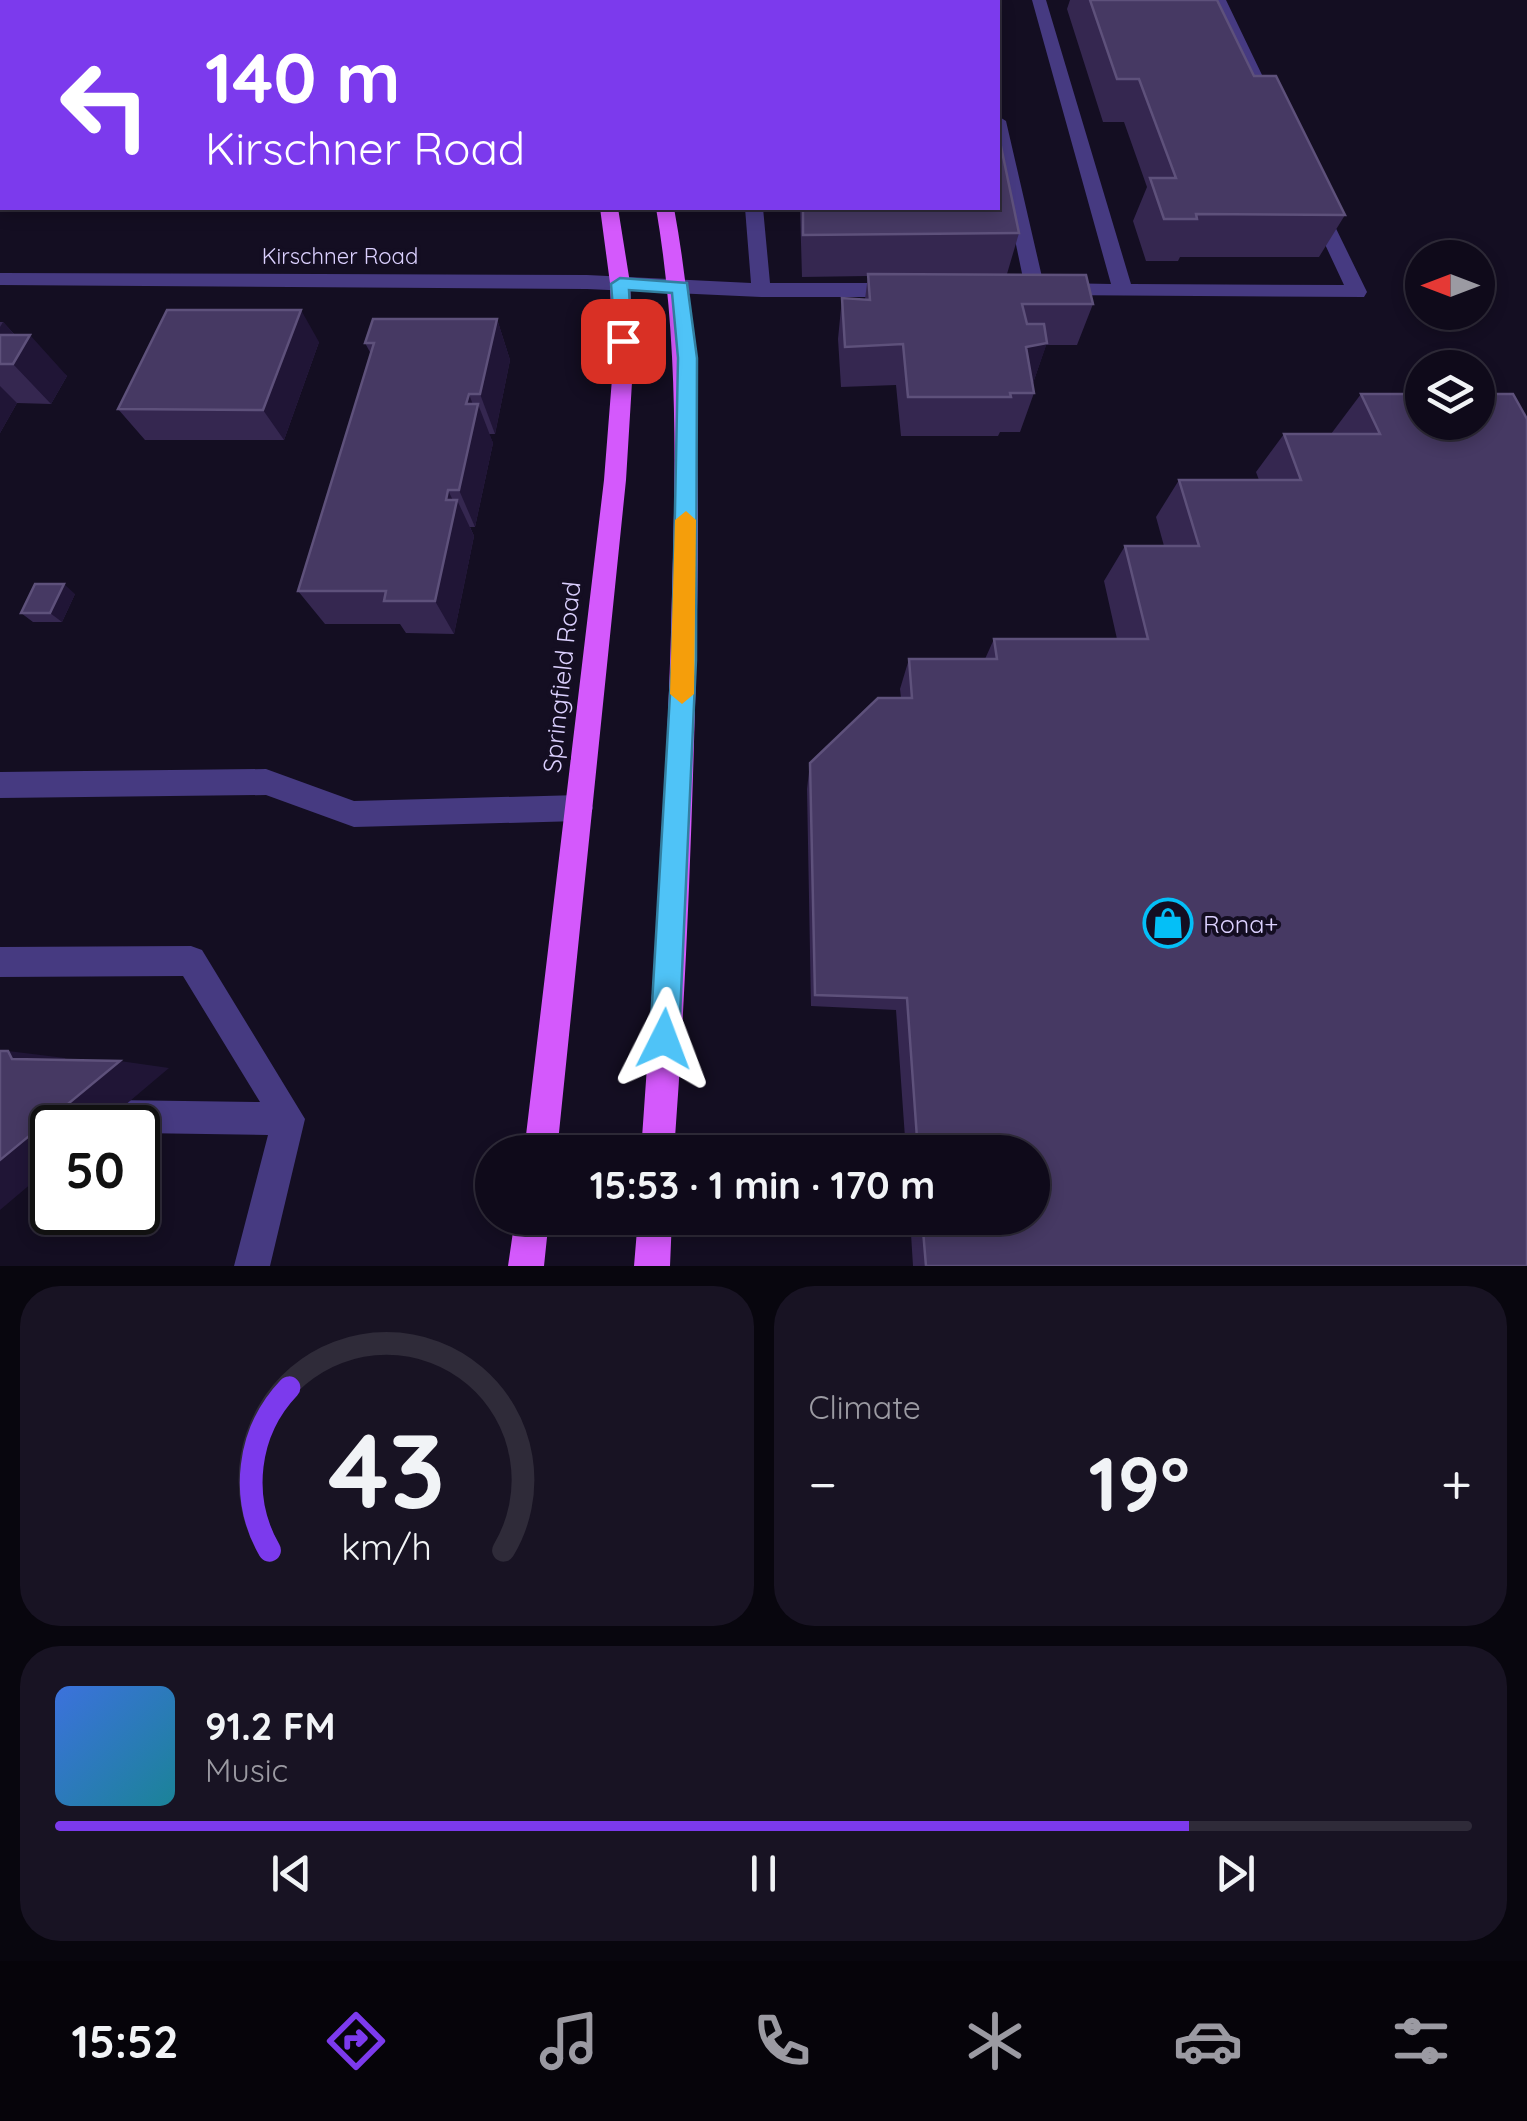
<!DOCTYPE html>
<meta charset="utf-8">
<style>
:root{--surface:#0f0a1a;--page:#181323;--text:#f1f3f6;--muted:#9b9aa2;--line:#2f2b39;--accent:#7c3aed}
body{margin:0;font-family:Quicksand,sans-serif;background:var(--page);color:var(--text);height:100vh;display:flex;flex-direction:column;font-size:38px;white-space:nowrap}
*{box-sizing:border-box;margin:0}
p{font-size:32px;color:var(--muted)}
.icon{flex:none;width:55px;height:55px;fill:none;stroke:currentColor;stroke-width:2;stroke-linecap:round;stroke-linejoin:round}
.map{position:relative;height:1266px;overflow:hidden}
.sheet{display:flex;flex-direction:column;gap:20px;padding:20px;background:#08060e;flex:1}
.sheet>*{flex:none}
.top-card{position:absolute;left:0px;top:0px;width:1000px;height:210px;box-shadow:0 5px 15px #0003,0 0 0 2px var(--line);background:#7c3aed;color:#fff;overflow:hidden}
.needle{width:65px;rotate:270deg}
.tools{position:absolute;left:1405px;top:240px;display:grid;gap:20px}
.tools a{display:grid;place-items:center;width:90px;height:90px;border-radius:50%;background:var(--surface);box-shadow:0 5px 15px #0003,0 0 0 2px var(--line);font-size:50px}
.speed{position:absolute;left:30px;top:1105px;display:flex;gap:20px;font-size:50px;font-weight:700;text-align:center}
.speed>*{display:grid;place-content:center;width:130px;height:130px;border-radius:50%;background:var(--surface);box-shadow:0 5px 15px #0003,0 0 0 2px var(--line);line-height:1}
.speed .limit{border:5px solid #111;border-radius:15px;background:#fff;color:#111}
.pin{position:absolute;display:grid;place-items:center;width:85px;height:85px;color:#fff;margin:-42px;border-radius:20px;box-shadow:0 5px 15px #0006}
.me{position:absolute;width:110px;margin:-55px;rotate:3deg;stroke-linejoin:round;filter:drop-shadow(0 0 8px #0008)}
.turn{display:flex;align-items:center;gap:35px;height:210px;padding:0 40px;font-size:45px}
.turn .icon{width:130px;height:130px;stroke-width:2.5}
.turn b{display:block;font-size:70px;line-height:85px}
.big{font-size:75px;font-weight:700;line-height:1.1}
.sheet .widget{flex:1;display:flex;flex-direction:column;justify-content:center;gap:15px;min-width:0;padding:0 35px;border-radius:40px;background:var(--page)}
.sheet .dial{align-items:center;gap:0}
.dial svg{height:260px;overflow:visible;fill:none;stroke:var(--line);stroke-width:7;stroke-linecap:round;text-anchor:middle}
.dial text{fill:var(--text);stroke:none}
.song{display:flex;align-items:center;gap:30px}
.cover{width:120px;height:120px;border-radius:15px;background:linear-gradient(135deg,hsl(220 70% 55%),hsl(190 70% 35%))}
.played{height:10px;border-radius:5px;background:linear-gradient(90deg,var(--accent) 80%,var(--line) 80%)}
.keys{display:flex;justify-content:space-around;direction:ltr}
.heat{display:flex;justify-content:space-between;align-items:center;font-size:55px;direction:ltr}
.sheet .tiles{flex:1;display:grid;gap:20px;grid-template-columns:1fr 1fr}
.widget:last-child{grid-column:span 2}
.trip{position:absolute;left:475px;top:1135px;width:575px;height:100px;border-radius:50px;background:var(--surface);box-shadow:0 5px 15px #0003,0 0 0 2px var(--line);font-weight:700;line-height:100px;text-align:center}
.tab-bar{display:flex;height:160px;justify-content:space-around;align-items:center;background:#06040a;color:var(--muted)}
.tab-bar .icon{width:70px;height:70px}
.tab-bar .current{color:var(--accent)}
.tab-bar b{font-size:45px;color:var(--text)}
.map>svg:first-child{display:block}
</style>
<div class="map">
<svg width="1527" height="1266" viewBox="0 0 1527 1266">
<rect width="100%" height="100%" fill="#140e22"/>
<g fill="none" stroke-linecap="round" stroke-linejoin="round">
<path fill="#463a81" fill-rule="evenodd" d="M 705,0 L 813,0 L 704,2 Z
M 964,0 L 978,0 L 978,2 L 964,2 Z
M 1032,0 L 1046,0 L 1131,284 L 1344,285 L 1308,208 L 1317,202 L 1326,208 L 1367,292 L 1364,297 L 1051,295 L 1048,290 L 1058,283 L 1111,284 Z
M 1212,0 L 1226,0 L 1276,104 L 1274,108 L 1260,104 Z
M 998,116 L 1006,121 L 1045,290 C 1038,300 1015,300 1008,290 L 1011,285 L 1024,283 L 998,158 Z
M 745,208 L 763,208 L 770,283 L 898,283 L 908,290 L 898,297 L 761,297 L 587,289 L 0,285 L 0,273 L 587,275 L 751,283 Z
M 266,769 L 354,801 L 579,795 L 589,799 L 593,808 L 589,817 L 579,821 L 354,827 L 266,795 L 0,798 L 0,772 Z
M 191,946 L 202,950 L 305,1119 L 270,1266 L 234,1266 L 268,1135 L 138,1133 L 138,1128 L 100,1128 L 96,1116 L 100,1104 L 112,1100 L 260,1102 L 183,976 L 0,977 L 0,947 Z"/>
<path fill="#d459fc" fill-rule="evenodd" d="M 571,0 L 585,0 L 586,2 L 572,2 Z
M 616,0 L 630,0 L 631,2 L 617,2 Z
M 600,208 L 618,208 L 630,283 L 633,366 L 626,480 L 557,1152 L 524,1152 L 604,480 L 613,366 L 610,283 Z
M 656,208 L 674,208 C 702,360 699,514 696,668 C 692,830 686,992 674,1152 L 641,1152 C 654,966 668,779 672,593 C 676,463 678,336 656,208 Z
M 515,1218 L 549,1218 L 544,1266 L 508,1266 Z
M 638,1218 L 672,1218 L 670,1266 L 634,1266 Z"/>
</g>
<path fill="#352750" d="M 1070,0 L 1217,0 L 1254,76 L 1345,215 L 1319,257 L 1180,257 L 1178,261 L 1146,261 L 1133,221 L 1147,187 L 1124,122 L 1103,122 L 1067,9 Z
M 800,208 L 998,208 L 1019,233 L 1007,274 L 1093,304 L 1077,345 L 1046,345 L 1033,383 L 1034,393 L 1020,432 L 1000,432 L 998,436 L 901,436 L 896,385 L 841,387 L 838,339 L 842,298 L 865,299 L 868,276 L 802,277 Z
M 497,319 L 510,360 L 495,434 L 489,434 L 493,443 L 475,527 L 470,527 L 474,536 L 454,634 L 406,633 L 400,624 L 325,624 L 298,591 L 371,354 L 365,343 Z
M 0,322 L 3,322 L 15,335 L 67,376 L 51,404 L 17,403 L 0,433 Z
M 319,342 L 284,440 L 145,440 L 118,409 Z
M 1361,394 L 1422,394 L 1527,1266 L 913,1266 L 910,1218 L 1032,1218 L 1032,1152 L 906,1152 L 896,1010 L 811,1006 L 807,789 L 810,763 L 901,698 L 900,689 L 909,659 L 985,659 L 994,639 L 1117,639 L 1104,581 L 1125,546 L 1164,546 L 1156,517 L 1179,480 L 1259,480 L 1256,472 L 1284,434 L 1331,434 Z
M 75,594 L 62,622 L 33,622 L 21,613 Z"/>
<path fill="#201536" d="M 45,0 L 102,0 L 100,2 L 43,2 Z
M 2,54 L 2,184 L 0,187 L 0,58 Z
M 301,310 L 319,342 L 284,440 L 263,410 Z
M 497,319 L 510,360 L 495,434 L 480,394 Z
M 3,322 L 24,345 L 30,335 L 67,376 L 51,404 L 13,364 L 0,340 L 0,327 Z
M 1047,343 L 1033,383 L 1026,347 Z
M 0,386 L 17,403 L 0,433 Z
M 469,394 L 476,413 L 478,404 L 493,443 L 475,527 L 459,490 Z
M 448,490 L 456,507 L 457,500 L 474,536 L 454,634 L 435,601 Z
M 64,584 L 75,594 L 62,622 L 50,613 Z
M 8,1051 L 65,1058 L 69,1066 L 12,1059 Z
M 120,1061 L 169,1068 L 98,1128 L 52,1128 L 52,1166 L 0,1210 L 0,1160 Z"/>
<path fill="#463963" stroke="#5e517b" stroke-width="2.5" d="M 0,0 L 45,0 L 43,2 L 2,2 L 2,54 L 0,58 Z
M 154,0 L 511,0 L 511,2 L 152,2 Z
M 1090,0 L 1217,0 L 1254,76 L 1276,76 L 1345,215 L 1196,214 L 1197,219 L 1164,219 L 1150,178 L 1176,178 L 1139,79 L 1117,79 Z
M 0,84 L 2,84 L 2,96 L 0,100 Z
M 998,132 L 1019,233 L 803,235 L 803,208 L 998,208 Z
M 868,274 L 1086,275 L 1093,304 L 1022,304 L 1027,324 L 1044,324 L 1047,343 L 1026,347 L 1034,393 L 1010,393 L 1011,397 L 908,397 L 903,344 L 845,347 L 842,298 L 870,300 Z
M 167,310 L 301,310 L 263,410 L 118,409 Z
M 373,319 L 497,319 L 480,394 L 469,394 L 466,404 L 478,404 L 459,490 L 448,490 L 446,500 L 457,500 L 435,601 L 384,601 L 386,591 L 298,591 L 374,343 L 365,343 Z
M 0,335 L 30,335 L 13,364 L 0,364 Z
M 1361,394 L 1422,394 L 1422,422 L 1478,422 L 1478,394 L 1513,394 L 1527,419 L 1527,1266 L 926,1266 L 922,1218 L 1032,1218 L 1032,1152 L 918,1152 L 907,998 L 815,995 L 810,763 L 878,698 L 912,698 L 909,659 L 997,659 L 994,639 L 1148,639 L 1125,546 L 1199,546 L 1179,480 L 1301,480 L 1284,434 L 1380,434 Z
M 35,584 L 64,584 L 50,613 L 21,613 Z
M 0,1051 L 8,1051 L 12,1059 L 120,1061 L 0,1160 Z"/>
<path fill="#4fc3f7" stroke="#337fa1" stroke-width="2.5" d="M 620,278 L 687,283 L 697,358 L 696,660 L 679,1039 L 674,1049 L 664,1053 L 654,1049 L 650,1039 L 672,660 L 678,358 L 672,293 L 629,290 L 632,341 L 623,347 L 616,345 L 611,284 Z"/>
<path fill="#f59e0b" d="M 686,511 L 696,520 L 694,694 L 682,704 L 670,694 L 675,520 Z"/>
<defs>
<g id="shop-ring" transform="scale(2.5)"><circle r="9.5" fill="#140e22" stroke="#04bff7" stroke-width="1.5"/><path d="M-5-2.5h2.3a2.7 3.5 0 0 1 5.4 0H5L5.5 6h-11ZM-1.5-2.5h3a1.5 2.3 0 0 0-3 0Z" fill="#04bff7"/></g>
</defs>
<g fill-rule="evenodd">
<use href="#shop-ring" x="1168" y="923"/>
</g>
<g text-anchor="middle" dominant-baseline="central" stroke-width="8" stroke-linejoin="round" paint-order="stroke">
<g font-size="22" fill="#dbd0fe" stroke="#140e22">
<text x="340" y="256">Kirschner Road</text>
</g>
<g font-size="25" fill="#dbd0fe" stroke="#140e22">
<text transform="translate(561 677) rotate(-84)">Springfield Road</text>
</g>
<g font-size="25" fill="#dbd0fe" stroke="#140e22" text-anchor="start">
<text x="1203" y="923">Rona+</text>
</g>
</g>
</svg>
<div class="tools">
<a><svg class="needle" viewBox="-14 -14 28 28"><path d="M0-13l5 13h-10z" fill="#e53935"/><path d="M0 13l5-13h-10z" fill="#9b9aa2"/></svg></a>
<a><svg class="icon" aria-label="layers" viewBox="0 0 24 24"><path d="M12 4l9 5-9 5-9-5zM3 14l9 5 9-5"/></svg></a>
</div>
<div class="speed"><div class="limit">50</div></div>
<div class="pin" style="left:623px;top:341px;background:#d93025"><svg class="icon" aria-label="arrive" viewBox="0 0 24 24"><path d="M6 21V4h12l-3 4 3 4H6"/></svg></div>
<svg class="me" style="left:664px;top:1039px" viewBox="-20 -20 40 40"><path d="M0-17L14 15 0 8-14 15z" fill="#4fc3f7" stroke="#fff" stroke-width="4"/></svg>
<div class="trip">15:53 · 1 min · 170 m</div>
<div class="top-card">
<div class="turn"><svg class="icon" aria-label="left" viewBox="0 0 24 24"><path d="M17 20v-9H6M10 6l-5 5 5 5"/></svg><div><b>140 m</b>Kirschner Road</div></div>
</div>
</div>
<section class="sheet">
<div class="tiles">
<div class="widget dial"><svg viewBox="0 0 100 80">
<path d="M14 69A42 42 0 1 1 86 69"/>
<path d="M14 69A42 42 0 0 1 20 19" stroke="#7c3aed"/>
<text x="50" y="56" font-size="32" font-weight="700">43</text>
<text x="50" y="72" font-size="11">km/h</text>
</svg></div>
<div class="widget"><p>Climate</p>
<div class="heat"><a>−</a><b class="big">19°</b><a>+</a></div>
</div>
<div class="widget">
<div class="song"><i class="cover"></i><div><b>91.2 FM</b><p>Music</p></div></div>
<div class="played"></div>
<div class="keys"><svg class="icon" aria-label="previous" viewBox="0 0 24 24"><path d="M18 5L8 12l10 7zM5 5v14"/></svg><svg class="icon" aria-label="pause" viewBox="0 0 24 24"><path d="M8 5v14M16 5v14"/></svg><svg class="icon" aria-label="next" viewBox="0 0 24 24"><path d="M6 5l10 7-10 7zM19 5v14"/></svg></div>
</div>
</div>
</section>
<nav class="tab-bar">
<b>15:52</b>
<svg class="icon current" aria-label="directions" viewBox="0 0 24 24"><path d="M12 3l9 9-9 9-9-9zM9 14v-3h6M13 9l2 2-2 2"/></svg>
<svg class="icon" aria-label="music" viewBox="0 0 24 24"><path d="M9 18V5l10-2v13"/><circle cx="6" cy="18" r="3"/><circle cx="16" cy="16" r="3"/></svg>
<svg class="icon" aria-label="phone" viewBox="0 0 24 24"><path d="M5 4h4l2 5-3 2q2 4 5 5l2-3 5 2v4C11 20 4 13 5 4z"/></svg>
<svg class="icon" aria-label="climate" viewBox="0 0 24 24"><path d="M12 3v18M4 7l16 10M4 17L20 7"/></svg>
<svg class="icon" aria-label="car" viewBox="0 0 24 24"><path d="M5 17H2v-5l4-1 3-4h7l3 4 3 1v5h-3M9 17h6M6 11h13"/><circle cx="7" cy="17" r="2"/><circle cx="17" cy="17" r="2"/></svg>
<svg class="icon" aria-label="filters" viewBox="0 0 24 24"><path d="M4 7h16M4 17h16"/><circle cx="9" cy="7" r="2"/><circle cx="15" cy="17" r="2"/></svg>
</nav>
